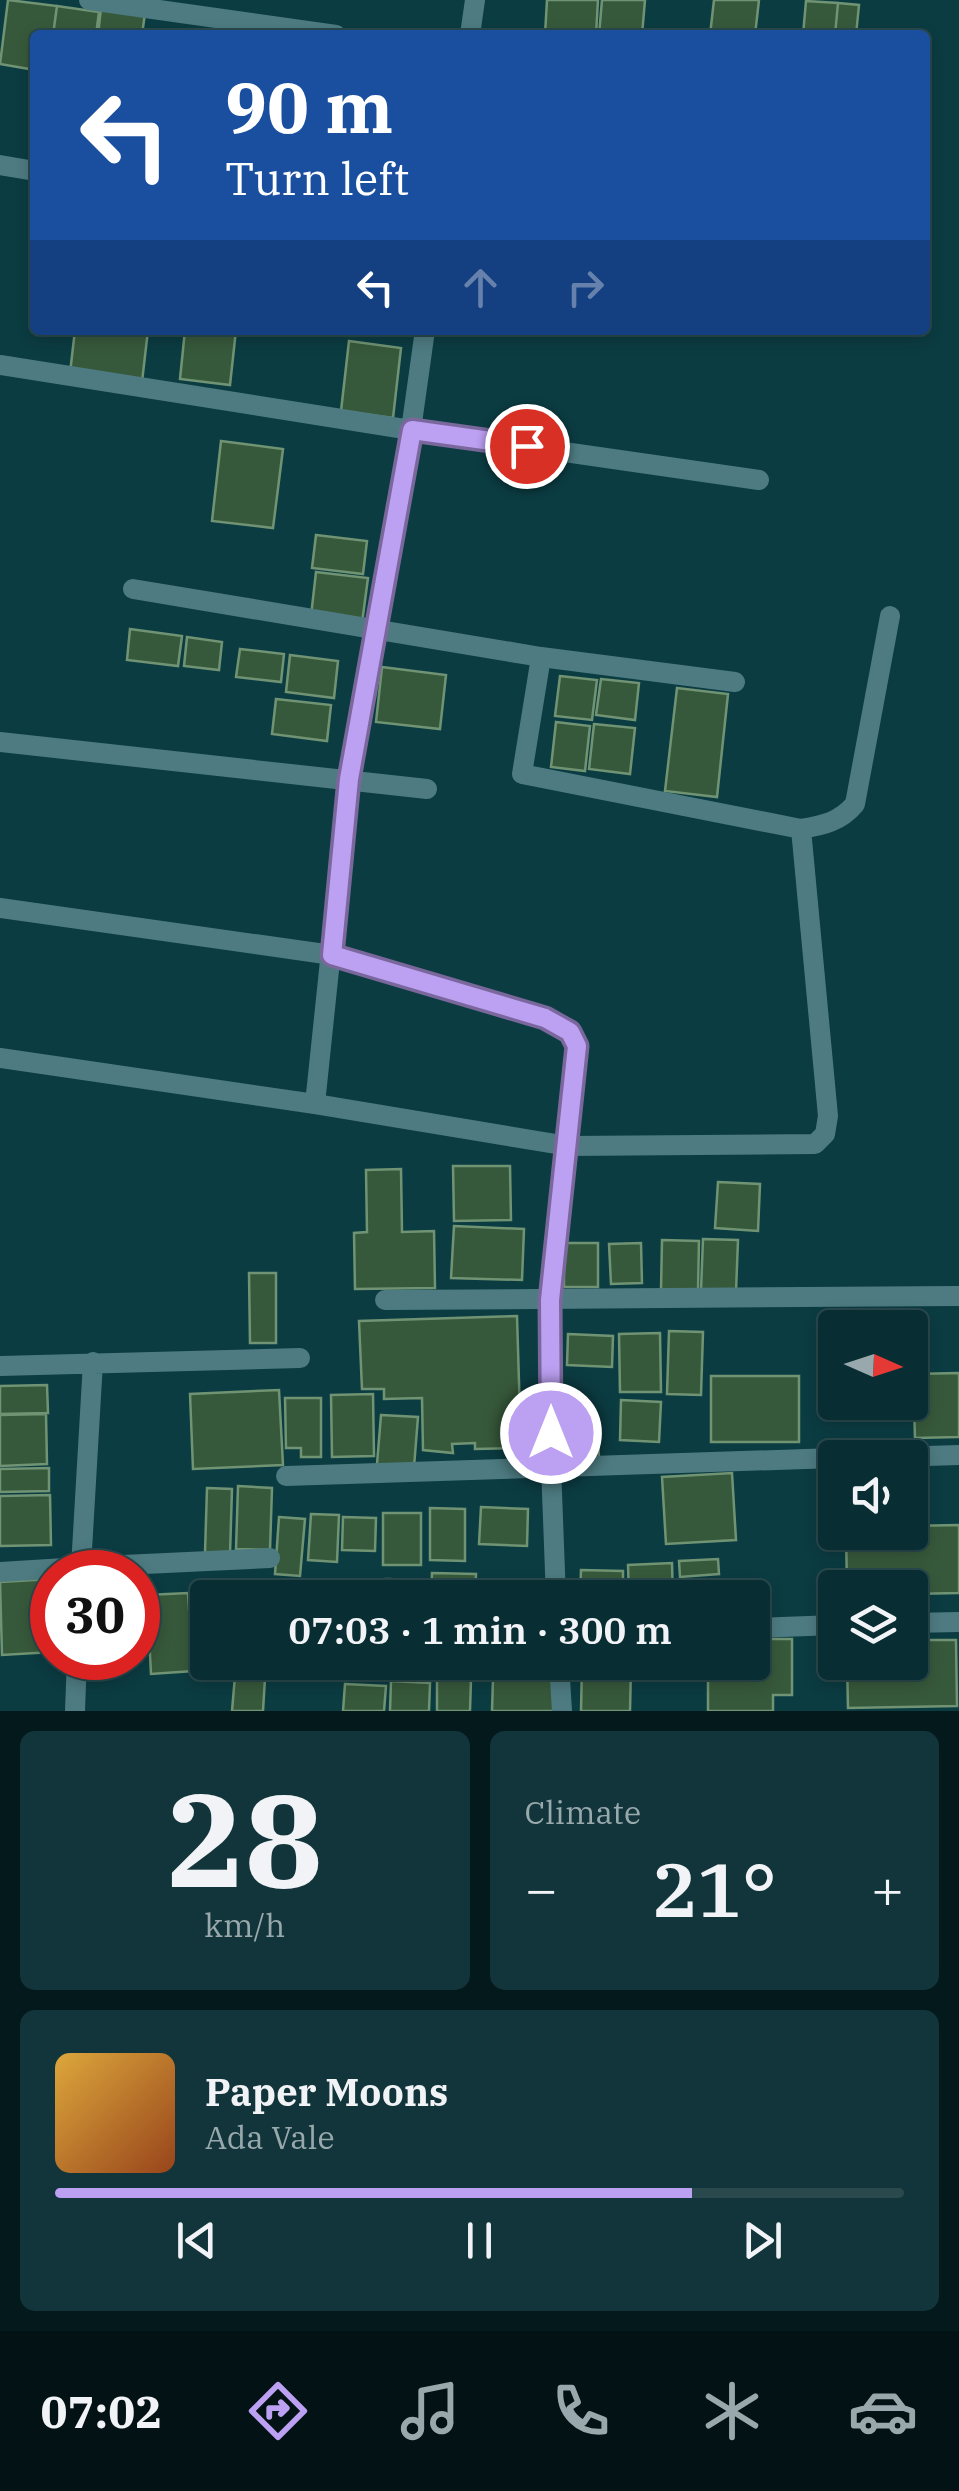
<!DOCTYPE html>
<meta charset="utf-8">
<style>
:root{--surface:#082d32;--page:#11353a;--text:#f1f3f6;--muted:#98a8ac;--line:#29494d;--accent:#bca0f2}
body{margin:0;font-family:"IBM Plex Serif",serif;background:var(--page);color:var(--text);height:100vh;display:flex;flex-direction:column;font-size:38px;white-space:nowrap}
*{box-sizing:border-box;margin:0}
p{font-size:32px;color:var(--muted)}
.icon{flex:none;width:55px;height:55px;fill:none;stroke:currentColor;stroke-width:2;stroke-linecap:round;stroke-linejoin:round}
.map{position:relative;height:1711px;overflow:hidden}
.panel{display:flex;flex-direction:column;gap:20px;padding:20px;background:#04191c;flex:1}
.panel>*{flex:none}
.guide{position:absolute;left:30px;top:30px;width:900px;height:305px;border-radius:10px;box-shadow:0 5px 15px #0003,0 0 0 2px var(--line);background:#1a4fa0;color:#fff;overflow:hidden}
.needle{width:65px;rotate:93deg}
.tools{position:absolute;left:818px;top:1310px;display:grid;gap:20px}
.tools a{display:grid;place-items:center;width:110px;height:110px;border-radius:10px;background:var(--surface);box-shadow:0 5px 15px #0003,0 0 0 2px var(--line);font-size:50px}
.speed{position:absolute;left:30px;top:1550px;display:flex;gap:20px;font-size:50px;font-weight:700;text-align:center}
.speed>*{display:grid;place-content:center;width:130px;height:130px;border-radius:50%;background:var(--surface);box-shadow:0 5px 15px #0003,0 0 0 2px var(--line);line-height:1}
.speed .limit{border:15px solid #d22;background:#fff;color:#111}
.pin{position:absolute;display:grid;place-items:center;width:85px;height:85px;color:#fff;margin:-42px;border:5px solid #fff;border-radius:50%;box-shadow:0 2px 10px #0007}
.me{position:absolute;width:110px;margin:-55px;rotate:0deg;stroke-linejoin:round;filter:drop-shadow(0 0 8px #0008)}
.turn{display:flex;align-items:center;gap:35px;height:210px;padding:0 30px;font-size:45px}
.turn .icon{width:130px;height:130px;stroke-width:2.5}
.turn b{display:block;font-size:70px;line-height:85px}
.lanes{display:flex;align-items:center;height:95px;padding:0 30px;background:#0003;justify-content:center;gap:50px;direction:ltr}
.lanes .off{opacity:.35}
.big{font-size:75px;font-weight:600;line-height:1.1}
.panel .card{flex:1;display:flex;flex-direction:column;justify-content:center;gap:15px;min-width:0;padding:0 35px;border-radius:15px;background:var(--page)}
.panel .dial{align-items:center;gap:0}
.dial b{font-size:130px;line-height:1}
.song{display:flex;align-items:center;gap:30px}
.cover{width:120px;height:120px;border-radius:15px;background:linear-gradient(135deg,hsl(40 70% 55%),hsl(20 70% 35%))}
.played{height:10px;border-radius:5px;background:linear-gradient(90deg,var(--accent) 75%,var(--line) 75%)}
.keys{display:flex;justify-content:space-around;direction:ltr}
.heat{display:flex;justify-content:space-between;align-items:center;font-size:55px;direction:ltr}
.panel .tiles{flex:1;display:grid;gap:20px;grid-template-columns:1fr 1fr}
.card:last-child{grid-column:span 2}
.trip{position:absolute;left:190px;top:1580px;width:580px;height:100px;border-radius:10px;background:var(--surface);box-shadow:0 5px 15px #0003,0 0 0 2px var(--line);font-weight:600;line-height:100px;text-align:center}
.tabs{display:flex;height:160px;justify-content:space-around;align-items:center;background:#031214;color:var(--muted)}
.tabs .icon{width:70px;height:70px}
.tabs .active{color:var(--accent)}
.tabs b{font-size:45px;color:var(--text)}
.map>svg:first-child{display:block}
</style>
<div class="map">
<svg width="959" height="1711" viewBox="0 0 959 1711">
<rect width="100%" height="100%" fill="#0b3c42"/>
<path fill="#37593b" stroke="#709473" stroke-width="2.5" d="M 8,0 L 57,6 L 53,35 L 35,35 L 35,70 L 0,64 Z
M 547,0 L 598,0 L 596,35 L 545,35 Z
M 602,0 L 645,0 L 642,35 L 599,35 Z
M 714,0 L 759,0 L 755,35 L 710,35 Z
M 806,1 L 838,3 L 835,35 L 803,35 Z
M 838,3 L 859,5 L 856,35 L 835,35 Z
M 57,6 L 99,12 L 96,35 L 53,35 Z
M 101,8 L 145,13 L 142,35 L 98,35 Z
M 75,330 L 148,330 L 142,382 L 70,373 Z
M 185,330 L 236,330 L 230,385 L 180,379 Z
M 349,341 L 401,348 L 393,418 L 341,411 Z
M 221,441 L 283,449 L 273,528 L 212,521 Z
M 316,535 L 367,541 L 363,574 L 312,568 Z
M 316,572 L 368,578 L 362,623 L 311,616 Z
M 130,629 L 182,636 L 178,666 L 127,660 Z
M 187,637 L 222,642 L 219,670 L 184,666 Z
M 240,649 L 284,654 L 281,682 L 236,677 Z
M 290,655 L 338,661 L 334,698 L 286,692 Z
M 382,667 L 446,675 L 440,729 L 376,722 Z
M 560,676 L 597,680 L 592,720 L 555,716 Z
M 601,679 L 639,683 L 635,720 L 596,715 Z
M 677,688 L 728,694 L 717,797 L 665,791 Z
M 276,699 L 331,705 L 327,741 L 272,734 Z
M 556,722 L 590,726 L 585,771 L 551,767 Z
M 594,724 L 635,728 L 630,774 L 589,769 Z
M 453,1166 L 510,1166 L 511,1220 L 454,1221 Z
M 401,1169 L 402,1232 L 434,1231 L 435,1288 L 355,1289 L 354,1233 L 367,1232 L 366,1170 Z
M 718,1182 L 760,1184 L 758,1231 L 715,1228 Z
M 454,1226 L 524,1229 L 522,1280 L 451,1278 Z
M 703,1239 L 738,1240 L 736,1292 L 701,1290 Z
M 662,1240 L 699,1241 L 698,1291 L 661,1290 Z
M 564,1243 L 598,1243 L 598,1287 L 564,1287 Z
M 641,1243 L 642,1283 L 611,1284 L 609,1244 Z
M 249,1273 L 276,1273 L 276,1343 L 250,1343 Z
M 517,1316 L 521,1448 L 475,1449 L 475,1443 L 452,1444 L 453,1453 L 423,1450 L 422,1398 L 384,1399 L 384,1389 L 362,1389 L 359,1321 Z
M 669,1331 L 703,1332 L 701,1395 L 667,1394 Z
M 660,1333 L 661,1392 L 620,1392 L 619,1334 Z
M 568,1334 L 613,1336 L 612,1367 L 567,1365 Z
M 959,1373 L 959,1437 L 915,1438 L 913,1374 Z
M 711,1376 L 799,1376 L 799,1442 L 711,1442 Z
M 47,1385 L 48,1413 L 0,1414 L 0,1386 Z
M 279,1390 L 283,1465 L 193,1469 L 190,1394 Z
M 373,1394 L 374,1456 L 332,1457 L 331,1395 Z
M 285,1398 L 321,1398 L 321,1457 L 301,1457 L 301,1448 L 286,1448 Z
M 621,1400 L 661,1402 L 659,1442 L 620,1440 Z
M 46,1414 L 47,1464 L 0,1466 L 0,1415 Z
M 381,1415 L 418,1417 L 414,1467 L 377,1464 Z
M 573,1431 L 598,1431 L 599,1459 L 573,1459 Z
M 49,1468 L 49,1491 L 0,1492 L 0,1469 Z
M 732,1473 L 736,1540 L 666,1544 L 662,1477 Z
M 238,1486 L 272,1488 L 270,1550 L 236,1549 Z
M 207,1488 L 232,1489 L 230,1554 L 205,1553 Z
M 50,1495 L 51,1545 L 0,1546 L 0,1496 Z
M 481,1507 L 528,1509 L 527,1546 L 479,1544 Z
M 430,1508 L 465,1509 L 465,1561 L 430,1560 Z
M 383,1513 L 421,1513 L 421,1565 L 383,1565 Z
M 311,1514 L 339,1515 L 337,1562 L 308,1560 Z
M 279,1517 L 305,1519 L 300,1576 L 275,1574 Z
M 343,1517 L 376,1518 L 375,1551 L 342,1550 Z
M 959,1525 L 959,1593 L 910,1594 L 910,1588 L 847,1588 L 846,1532 L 910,1532 L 910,1526 Z
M 718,1559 L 719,1574 L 680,1577 L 679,1561 Z
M 672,1563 L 673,1598 L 629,1598 L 628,1565 Z
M 581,1570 L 623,1571 L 623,1598 L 580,1598 Z
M 432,1573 L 476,1574 L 475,1598 L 431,1598 Z
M 52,1579 L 52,1652 L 2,1655 L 0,1582 Z
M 386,1579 L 420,1580 L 420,1598 L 386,1598 Z
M 255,1581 L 286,1581 L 286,1598 L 255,1598 Z
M 679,1581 L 719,1581 L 719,1598 L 679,1598 Z
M 296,1583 L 329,1584 L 329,1598 L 295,1598 Z
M 334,1583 L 377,1583 L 377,1598 L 334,1598 Z
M 188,1593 L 193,1671 L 151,1674 L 147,1595 Z
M 752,1639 L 792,1639 L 792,1695 L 773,1695 L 773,1711 L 708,1711 L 708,1662 L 752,1662 Z
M 910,1640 L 956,1640 L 957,1706 L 848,1708 L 847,1662 L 910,1662 Z
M 582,1666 L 631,1666 L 630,1711 L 581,1711 Z
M 235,1676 L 265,1678 L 263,1711 L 232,1711 Z
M 437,1678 L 471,1679 L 470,1711 L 437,1711 Z
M 493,1679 L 555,1681 L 555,1711 L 492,1711 Z
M 391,1681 L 430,1683 L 429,1711 L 390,1711 Z
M 345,1684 L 386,1686 L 384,1711 L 343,1711 Z"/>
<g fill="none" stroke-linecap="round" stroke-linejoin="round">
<path stroke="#4d7b81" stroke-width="20" d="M 89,0 L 336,35
M 470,35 L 475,0
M 0,165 L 35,171
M 0,365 L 411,430 L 425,330
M 133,589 L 541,657 L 735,682
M 541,657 L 522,774 L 801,829 C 823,825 840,822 855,804 L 890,616
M 0,742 L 427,789
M 0,908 L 332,955 L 545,1018 L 570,1033 L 577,1047 L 550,1301 L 551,1466 L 556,1598
M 0,1058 L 315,1104 L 568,1146 L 815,1144 L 825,1134 L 828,1116 L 801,829
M 315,1104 L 349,779 L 411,430 L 759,480
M 385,1300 L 959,1296
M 93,1362 L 81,1567 L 270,1558
M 0,1366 L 300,1358
M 863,1458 L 959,1455
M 286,1476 L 835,1458
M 0,1572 L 81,1567 L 81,1572
M 910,1623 L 959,1622
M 752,1628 L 835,1625
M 559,1662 L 562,1711
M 75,1711 L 77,1658"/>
</g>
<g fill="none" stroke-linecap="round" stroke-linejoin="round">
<g stroke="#7a689d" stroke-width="25">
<path id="route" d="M 527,446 L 412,430 L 349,779 L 332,955 L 545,1018 L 570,1032 L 577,1046 L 550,1300 L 551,1433"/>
</g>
<use href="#route" stroke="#bca0f2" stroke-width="18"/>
</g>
</svg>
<div class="tools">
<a><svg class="needle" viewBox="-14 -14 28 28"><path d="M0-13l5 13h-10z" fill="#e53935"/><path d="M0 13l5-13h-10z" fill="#98a8ac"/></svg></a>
<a><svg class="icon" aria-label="sound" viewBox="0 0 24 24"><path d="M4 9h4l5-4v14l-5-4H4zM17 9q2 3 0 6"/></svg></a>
<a><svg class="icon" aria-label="layers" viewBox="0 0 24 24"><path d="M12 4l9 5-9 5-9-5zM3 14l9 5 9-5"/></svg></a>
</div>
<div class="speed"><div class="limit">30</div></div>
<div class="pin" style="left:527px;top:446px;background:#d93025"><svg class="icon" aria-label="arrive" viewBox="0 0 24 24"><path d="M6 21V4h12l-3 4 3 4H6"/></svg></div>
<svg class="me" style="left:551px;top:1433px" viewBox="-20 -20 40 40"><circle r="17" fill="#bca0f2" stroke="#fff" stroke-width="3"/><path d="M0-11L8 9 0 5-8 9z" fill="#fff"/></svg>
<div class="trip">07:03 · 1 min · 300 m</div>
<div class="guide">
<div class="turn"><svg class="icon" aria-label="left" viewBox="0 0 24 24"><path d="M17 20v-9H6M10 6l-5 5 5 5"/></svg><div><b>90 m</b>Turn left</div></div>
<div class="lanes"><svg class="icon" aria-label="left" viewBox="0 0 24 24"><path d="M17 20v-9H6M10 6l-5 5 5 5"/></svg><svg class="icon off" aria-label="ahead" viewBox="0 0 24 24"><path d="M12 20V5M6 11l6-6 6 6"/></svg><svg class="icon off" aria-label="right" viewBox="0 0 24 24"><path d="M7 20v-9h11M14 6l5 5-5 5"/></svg></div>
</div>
</div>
<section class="panel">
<div class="tiles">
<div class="card dial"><b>28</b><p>km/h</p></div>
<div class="card"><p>Climate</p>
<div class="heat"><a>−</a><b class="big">21°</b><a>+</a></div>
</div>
<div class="card">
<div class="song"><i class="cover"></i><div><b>Paper Moons</b><p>Ada Vale</p></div></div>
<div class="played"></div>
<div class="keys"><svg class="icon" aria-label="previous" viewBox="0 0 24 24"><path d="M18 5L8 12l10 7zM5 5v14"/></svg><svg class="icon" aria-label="pause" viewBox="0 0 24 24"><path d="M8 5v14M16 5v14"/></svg><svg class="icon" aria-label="next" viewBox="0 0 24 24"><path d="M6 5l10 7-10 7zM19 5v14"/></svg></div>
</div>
</div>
</section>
<nav class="tabs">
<b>07:02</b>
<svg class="icon active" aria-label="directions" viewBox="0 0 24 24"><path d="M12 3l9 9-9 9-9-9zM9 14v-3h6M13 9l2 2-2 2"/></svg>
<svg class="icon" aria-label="music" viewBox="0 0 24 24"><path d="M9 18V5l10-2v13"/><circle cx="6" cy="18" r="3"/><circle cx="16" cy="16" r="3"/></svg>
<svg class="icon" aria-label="phone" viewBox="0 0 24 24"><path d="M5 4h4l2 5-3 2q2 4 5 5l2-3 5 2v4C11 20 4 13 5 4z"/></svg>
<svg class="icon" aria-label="climate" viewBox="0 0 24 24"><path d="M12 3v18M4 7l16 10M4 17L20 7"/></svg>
<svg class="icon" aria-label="car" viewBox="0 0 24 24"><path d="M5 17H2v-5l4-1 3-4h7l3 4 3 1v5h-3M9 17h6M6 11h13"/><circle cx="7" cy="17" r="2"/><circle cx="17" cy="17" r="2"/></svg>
</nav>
